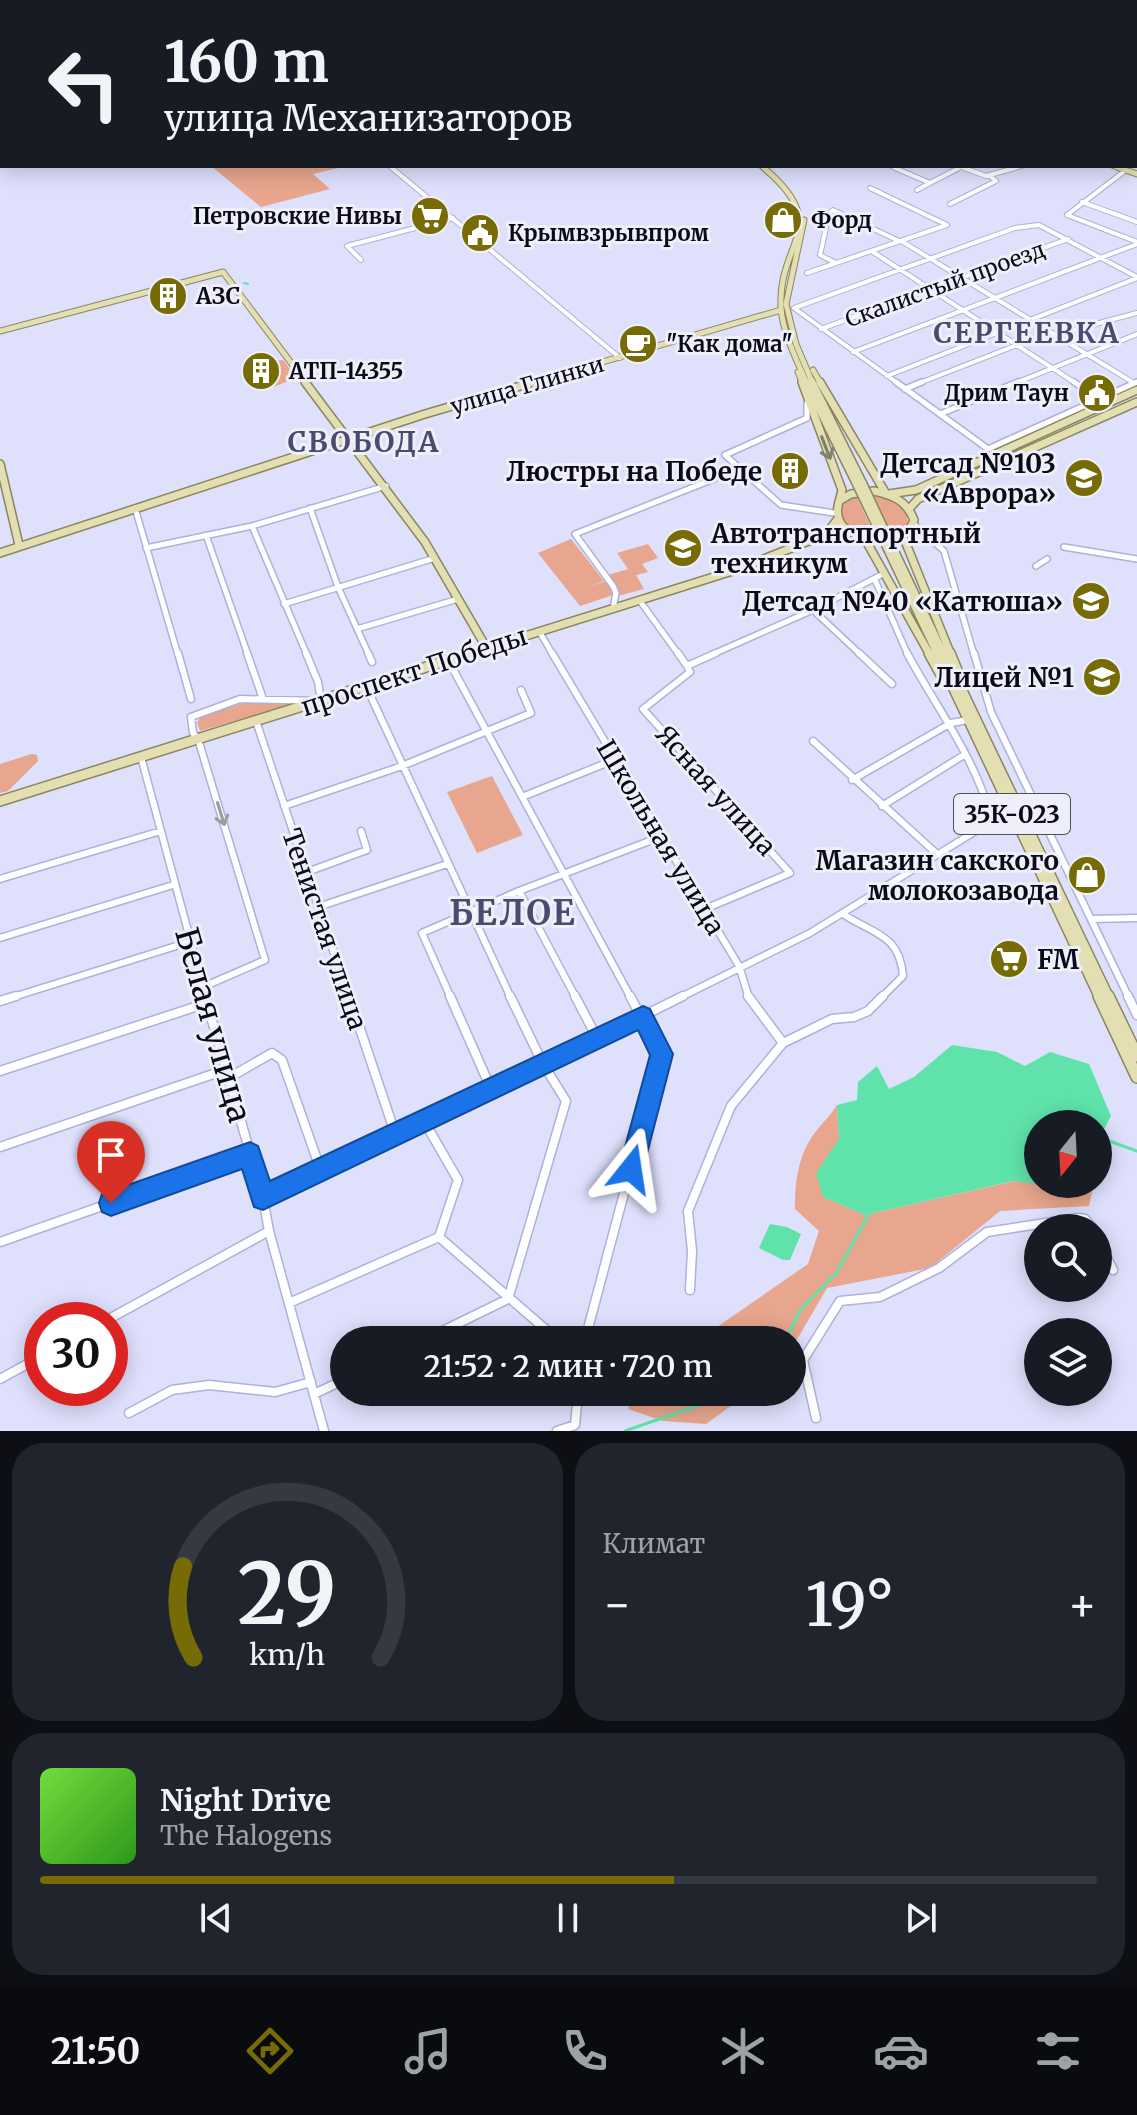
<!DOCTYPE html>
<html lang="ru">
<meta charset="utf-8">
<style>
:root{--surface:#171b24;--page:#20242c;--text:#f1f3f6;--muted:#9ea1a6;--line:#363941;--accent:#766b05}
body{margin:0;font-family:Merriweather,serif;background:var(--page);color:var(--text);height:100vh;display:flex;flex-direction:column;font-size:30px;white-space:nowrap}
*{box-sizing:border-box;margin:0}
p{font-size:26px;color:var(--muted)}
.icon{flex:none;width:44px;height:44px;fill:none;stroke:currentColor;stroke-width:2;stroke-linecap:round;stroke-linejoin:round}
.map{position:relative;height:1431px;overflow:hidden}
.drawer{display:flex;flex-direction:column;gap:12px;padding:12px;background:#0d0f14;flex:1}
.drawer>*{flex:none}
.banner{position:absolute;left:0px;top:0px;width:1138px;height:168px;box-shadow:0 4px 20px #0003;background:#171b24;color:var(--text);overflow:hidden}
.needle{width:52px;rotate:198deg}
.controls{position:absolute;left:1024px;top:1110px;display:grid;gap:16px}
.controls a{display:grid;place-items:center;width:88px;height:88px;border-radius:50%;background:var(--surface);box-shadow:0 4px 20px #0003;font-size:40px}
.speed{position:absolute;left:24px;top:1302px;display:flex;gap:16px;font-size:40px;font-weight:700;text-align:center}
.speed>*{display:grid;place-content:center;width:104px;height:104px;border-radius:50%;background:var(--surface);box-shadow:0 4px 20px #0003;line-height:1}
.speed .limit{border:12px solid #d22;background:#fff;color:#111}
.pin{position:absolute;display:grid;place-items:center;width:68px;height:68px;color:#fff;margin:-82px -34px;border-radius:50% 50% 50% 0;rotate:-45deg;box-shadow:0 0 8px #0007}
.pin .icon{rotate:45deg}
.me{position:absolute;width:88px;margin:-44px;rotate:15deg;stroke-linejoin:round;filter:drop-shadow(0 0 6px #0008)}
.turn{display:flex;align-items:center;gap:28px;height:168px;padding:0 32px;font-size:36px}
.turn .icon{width:104px;height:104px;stroke-width:2.5}
.turn b{display:block;font-size:56px;line-height:68px}
.big{font-size:60px;font-weight:600;line-height:1.1}
.drawer .tile{flex:1;display:flex;flex-direction:column;justify-content:center;gap:12px;min-width:0;padding:0 28px;border-radius:32px;background:var(--page)}
.drawer .dial{align-items:center;gap:0}
.dial svg{height:208px;overflow:visible;fill:none;stroke:var(--line);stroke-width:7;stroke-linecap:round;text-anchor:middle}
.dial text{fill:var(--text);stroke:none}
.song{display:flex;align-items:center;gap:24px}
.cover{width:96px;height:96px;border-radius:12px;background:linear-gradient(135deg,hsl(100 70% 55%),hsl(110 70% 35%))}
.played{height:8px;border-radius:4px;background:linear-gradient(90deg,var(--accent) 60%,var(--line) 60%)}
.keys{display:flex;justify-content:space-around;direction:ltr}
.heat{display:flex;justify-content:space-between;align-items:center;font-size:44px;direction:ltr}
.drawer .tiles{flex:1;display:grid;gap:12px;grid-template-columns:1fr 1fr}
.tile:last-child{grid-column:span 2}
.trip{position:absolute;left:330px;top:1326px;width:476px;height:80px;border-radius:40px;background:var(--surface);box-shadow:0 4px 20px #0003;font-weight:600;line-height:80px;text-align:center}
.menu{display:flex;height:128px;justify-content:space-around;align-items:center;background:#090b0e;color:var(--muted)}
.menu .icon{width:56px;height:56px}
.menu .on{color:var(--accent)}
.menu b{font-size:36px;color:var(--text)}
.map>svg:first-child{display:block}
</style>
<div class="map">
<svg width="1137" height="1431" viewBox="0 0 1137 1431">
<rect width="100%" height="100%" fill="#dee0fc"/>
<path fill="#e7a68d" d="M 0,0 L 342,0 L 378,2 L 2,2 L 2,87 Z
M 211,166 L 347,166 L 313,174 L 330,189 L 261,207 Z
M 283,360 L 297,378 L 270,388 L 262,379 L 268,376 L 258,363 Z
M 870,494 C 889,495 912,504 907,526 L 890,535 Z
M 856,495 L 875,536 L 856,533 L 841,519 L 841,504 Z
M 571,539 L 604,581 L 586,588 L 606,581 L 616,594 L 580,606 L 538,553 Z
M 648,544 L 658,558 L 642,564 L 648,572 L 636,575 L 644,589 L 618,596 L 618,589 L 608,575 L 628,569 L 617,553 Z
M 243,703 L 298,703 L 200,731 L 197,722 L 202,716 Z
M 32,754 L 37,755 L 38,761 L 8,791 L 0,793 L 0,764 Z
M 492,776 L 523,835 L 477,853 L 447,792 Z
M 837,1105 L 839,1139 L 823,1197 L 865,1215 L 1014,1181 L 1074,1187 L 1076,1184 L 1094,1184 L 1089,1206 L 1000,1211 L 930,1268 L 827,1288 L 792,1348 L 792,1340 L 686,1340 L 717,1327 L 808,1264 L 819,1231 L 795,1209 C 795,1180 798,1154 817,1130 C 824,1121 831,1115 837,1105 Z
M 633,1392 L 750,1392 L 706,1424 L 663,1421 L 628,1409 Z"/>
<path fill="#60e3ab" d="M 952,1045 L 997,1052 L 1025,1066 L 1050,1052 L 1089,1064 L 1111,1116 L 1098,1141 L 1098,1124 L 1038,1124 L 1038,1184 L 1013,1181 L 865,1215 L 823,1197 L 816,1173 L 839,1139 L 837,1105 L 857,1100 L 858,1082 L 877,1066 L 889,1089 L 914,1077 Z
M 770,1224 L 787,1227 L 801,1234 L 790,1260 L 783,1260 L 759,1248 Z"/>
<g fill="none" stroke-linecap="round" stroke-linejoin="round">
<path stroke="#60e3ab" stroke-width="2" d="M 244,283 L 248,284"/>
<path stroke="#60e3ab" stroke-width="3" d="M 1098,1137 L 1137,1151
M 786,1340 L 800,1310 L 837,1272 L 870,1212
M 625,1431 L 737,1392"/>
<path stroke="#60e3ab" stroke-width="5" d="M 796,0 L 802,2"/>
<g stroke="#aeb0dd" stroke-width="5">
<path id="minor-far4" d="M 655,0 L 663,2
M 707,0 L 715,2
M 1014,0 L 1021,2
M 759,2 L 763,0
M 1037,2 L 1041,0
M 1077,2 L 1081,0
M 389,166 L 394,170
M 890,166 L 900,170
M 955,170 L 961,167 L 970,170
M 1008,170 L 1023,166"/>
</g>
<g stroke="#aeb0dd" stroke-width="6">
<path id="minor-far3" d="M 392,168 L 620,358
M 895,168 L 930,183 L 959,168
M 964,168 L 986,176 L 1015,168
M 1126,170 L 1067,215 L 1137,242
M 870,188 L 947,225
M 917,190 L 930,183
M 1082,202 L 1137,222
M 950,204 L 996,181 L 989,175
M 903,242 L 1134,383
M 873,252 L 1077,384
M 361,260 L 347,246 L 453,218
M 836,263 L 820,255 L 829,214 L 833,210 L 899,241
M 807,273 L 947,225
M 821,329 L 1068,239
M 853,352 L 1137,244
M 887,376 L 1137,278
M 899,384 L 794,308 L 1015,228 L 1039,225 L 1137,277
M 917,384 L 1017,345 L 1137,313
M 1013,384 L 1137,334
M 1132,384 L 1137,382"/>
</g>
<g stroke="#aeb0dd" stroke-width="8">
<path id="minor-far2" d="M 896,382 L 988,449 L 1137,382
M 1074,382 L 1100,399
M 905,389 L 922,382
M 807,403 L 807,418 L 725,455 L 781,505 L 834,513
M 940,414 L 1018,382
M 135,508 L 178,655
M 310,508 L 338,587 L 369,655
M 914,524 L 944,551 L 974,655
M 252,526 L 307,655
M 206,535 L 248,655
M 1064,547 L 1137,559
M 146,548 L 252,526 L 386,486
M 1036,566 L 1047,559
M 875,580 L 908,655
M 640,601 L 679,655
M 284,604 L 435,558
M 613,609 L 616,593 L 613,586 L 575,534 L 739,469
M 813,610 L 861,655
M 357,629 L 458,599
M 539,631 L 553,655
M 711,655 L 813,610 L 885,573"/>
</g>
<g stroke="#aeb0dd" stroke-width="9">
<path id="minor-far1" d="M 178,653 L 191,699
M 247,653 L 263,699
M 368,653 L 372,662
M 552,653 L 739,966 L 749,998
M 678,653 L 687,666
M 859,653 L 892,684
M 907,653 C 937,709 976,758 992,821
M 974,653 L 991,712 L 1129,998
M 448,660 L 631,998
M 366,686 L 511,998
M 256,721 L 349,998
M 813,741 L 937,854
M 141,757 L 206,998
M 852,780 L 951,723 L 968,720
M 522,797 L 614,760
M 284,806 L 402,766 L 531,713 L 521,690
M 882,806 L 964,755
M 992,821 L 1005,821 L 1020,832
M 307,872 L 367,850 L 361,831
M 0,879 L 161,831
M 519,891 L 576,998
M 321,906 L 447,864
M 705,909 L 790,873 L 643,709 L 690,672 L 687,666 L 716,653
M 843,914 C 873,934 900,934 903,976 L 881,998
M 1091,919 L 1137,918
M 0,938 L 173,885
M 203,987 L 265,960 L 198,739 L 193,733 L 191,717 L 240,699 L 321,701 L 318,682 L 306,653
M 10,998 L 189,942
M 451,998 L 422,933 L 519,891 L 660,837
M 679,998 L 810,933 L 992,821 L 1000,814 L 1004,799"/>
</g>
<g stroke="#aeb0dd" stroke-width="11">
<path id="minor" d="M 205,996 L 263,1198 L 269,1231 L 324,1431
M 349,996 L 396,1136
M 450,996 L 492,1091
M 575,996 L 597,1038
M 748,996 L 783,1043
M 1128,996 L 1137,1015
M 0,1001 L 16,996
M 0,1071 L 207,1003
M 227,1079 L 272,1053 L 282,1060 L 321,1171
M 0,1147 L 225,1070
M 263,1198 L 492,1091 L 683,996
M 439,1237 L 558,1340
M 1098,1240 L 1113,1270
M 0,1242 L 250,1154
M 690,1290 L 692,1251 L 688,1211 L 731,1106 L 783,1043 L 832,1019 L 854,1017 L 868,1011 L 883,996
M 289,1303 L 439,1237 L 458,1180 L 424,1121
M 107,1320 L 269,1231
M 424,1340 L 508,1299 L 566,1101 L 543,1064 L 510,996
M 585,1340 L 661,1054 L 630,996
M 0,1379 L 42,1356
M 314,1394 L 344,1380
M 129,1413 L 172,1390 L 209,1385 L 275,1392 L 311,1382
M 816,1418 L 803,1360 L 840,1301 L 880,1297 L 939,1268 L 987,1232 L 1078,1218 L 1085,1219 L 1092,1228
M 557,1431 L 575,1425 L 578,1392"/>
</g>
<g stroke="#8b865c" stroke-width="6">
<path id="major-far4" d="M 597,0 L 604,2
M 1118,0 L 1125,2
M 761,166 L 766,170
M 1113,166 L 1125,170"/>
</g>
<g stroke="#8b865c" stroke-width="7">
<path id="major-far3" d="M 764,168 C 834,227 777,242 781,308 C 783,334 797,360 807,384
M 1119,168 L 1137,174
M 804,220 L 786,304 L 796,344 L 813,384
M 0,331 L 223,272 L 307,384
M 813,370 L 821,384
M 798,372 L 803,384
M 527,384 L 781,310"/>
</g>
<g stroke="#8b865c" stroke-width="10">
<path id="major-far2" d="M 305,382 L 425,542 L 486,647
M 802,382 L 842,490 L 840,498
M 806,382 L 857,485
M 812,382 L 863,484
M 820,382 L 885,492
M 0,464 L 19,545
M 874,491 C 893,495 907,501 914,520 L 908,533 C 883,541 828,542 839,501 L 851,494 Z
M 889,494 L 916,490 L 1137,390
M 910,508 L 918,499 L 1137,402
M 903,536 L 951,655
M 865,539 L 930,655
M 888,550 L 938,655
M 894,550 L 944,655
M 0,553 L 425,414 L 534,382
M 465,655 L 739,569 L 826,534 L 837,520"/>
</g>
<g stroke="#8b865c" stroke-width="12">
<path id="major-far1" d="M 929,653 L 940,673
M 937,653 L 1100,998
M 944,653 L 1109,998
M 950,653 L 957,670
M 0,801 L 471,653"/>
</g>
<g stroke="#8b865c" stroke-width="14">
<path id="major" d="M 1099,996 L 1137,1077
M 1108,996 L 1137,1056"/>
</g>
<use href="#minor-far4" stroke="#fff" stroke-width="3"/>
<use href="#minor-far3" stroke="#fff" stroke-width="4"/>
<use href="#minor-far2" stroke="#fff" stroke-width="5"/>
<use href="#minor-far1" stroke="#fff" stroke-width="6"/>
<use href="#minor" stroke="#fff" stroke-width="8"/>
<use href="#major-far4" stroke="#e3dfb3" stroke-width="4"/>
<use href="#major-far3" stroke="#e3dfb3" stroke-width="5"/>
<use href="#major-far2" stroke="#e3dfb3" stroke-width="7"/>
<use href="#major-far1" stroke="#e3dfb3" stroke-width="9"/>
<use href="#major" stroke="#e3dfb3" stroke-width="11"/>
<g stroke="#8b865c" stroke-width="10" stroke-linecap="butt">
<path id="major-bridge" d="M 863,484 L 894,550
M 857,485 L 888,550"/>
</g>
<use href="#major-bridge" stroke="#e3dfb3" stroke-width="7"/>
</g>
<defs><path id="oneway-shaft" d="M-6 0H5M1.5-3L5.5 0L1.5 3" fill="none" stroke-width="1.6" stroke-linecap="round" stroke-linejoin="round" transform="scale(2)"/></defs>
<use stroke="#817f6e" href="#oneway-shaft" transform="translate(826 448) rotate(69)"/>
<use stroke="#9d9da3" href="#oneway-shaft" transform="translate(221 814) rotate(73)"/>
<path fill="#1a73e8" stroke="#114b97" stroke-width="2" d="M 643,1006 L 650,1009 L 673,1054 L 643,1169 L 640,1177 L 631,1181 L 622,1177 L 619,1169 L 650,1055 L 638,1030 L 263,1210 L 254,1207 L 242,1169 L 111,1216 L 102,1212 L 99,1203 L 102,1194 L 111,1191 L 250,1142 L 258,1146 L 270,1181 Z"/>
<defs>
<g id="supermarket-disc" transform="scale(2)"><circle r="9.5" fill="#766b05" stroke="#eeeff8"/><path d="M-6-5.5h2.5l.6 2H6L4.5 2H-2.5L-4.4-4H-6ZM-1.5 3.2a1.3 1.3 0 1 0 .1 0ZM3 3.2a1.3 1.3 0 1 0 .1 0Z" fill="#fff"/></g>
<g id="shop-disc" transform="scale(2)"><circle r="9.5" fill="#766b05" stroke="#eeeff8"/><path d="M-5-2.5h2.3a2.7 3.5 0 0 1 5.4 0H5L5.5 6h-11ZM-1.5-2.5h3a1.5 2.3 0 0 0-3 0Z" fill="#fff"/></g>
<g id="civic-disc" transform="scale(2)"><circle r="9.5" fill="#766b05" stroke="#eeeff8"/><path d="M-.6-6.5H3V-4.5H.6V-3L4-1V1h2V6H-6V1h2V-1L-.6-3ZM-1.2 2.5V6h2.4V2.5Z" fill="#fff"/></g>
<g id="building-disc" transform="scale(2)"><circle r="9.5" fill="#766b05" stroke="#eeeff8"/><path d="M-4-6H4V6H1V3H-1V6H-4ZM-2.5-4.3h1.7v1.8h-1.7ZM.8-4.3h1.7v1.8H.8ZM-2.5-1h1.7V.8h-1.7ZM.8-1h1.7V.8H.8Z" fill="#fff"/></g>
<g id="cafe-disc" transform="scale(2)"><circle r="9.5" fill="#766b05" stroke="#eeeff8"/><path d="M-5.5-4.5H6V0H3Q3 3.5 0 3.5H-2.5Q-5.5 3.5-5.5 0ZM3-3.2v2h1.7v-2ZM-6 4.5H4V6H-6Z" fill="#fff"/></g>
<g id="school-disc" transform="scale(2)"><circle r="9.5" fill="#766b05" stroke="#eeeff8"/><path d="M0-5L7-2L0 1L-7-2ZM-4 1L0 2.5L4 1V4Q0 6-4 4Z" fill="#fff"/></g>
<g id="university-disc" transform="scale(2)"><circle r="9.5" fill="#766b05" stroke="#eeeff8"/><path d="M0-5L7-2L0 1L-7-2ZM-4 1L0 2.5L4 1V4Q0 6-4 4Z" fill="#fff"/></g>
</defs>
<g fill-rule="evenodd">
<use href="#supermarket-disc" x="430" y="216"/>
<use href="#shop-disc" x="783" y="220"/>
<use href="#civic-disc" x="480" y="233"/>
<use href="#building-disc" x="168" y="296"/>
<use href="#cafe-disc" x="638" y="344"/>
<use href="#building-disc" x="261" y="371"/>
<use href="#civic-disc" x="1097" y="393"/>
<use href="#building-disc" x="790" y="471"/>
<use href="#school-disc" x="1084" y="478"/>
<use href="#university-disc" x="683" y="548"/>
<use href="#school-disc" x="1091" y="601"/>
<use href="#school-disc" x="1102" y="677"/>
<use href="#shop-disc" x="1087" y="875"/>
<use href="#supermarket-disc" x="1009" y="959"/>
</g>
<g text-anchor="middle" dominant-baseline="central" stroke-width="6" stroke-linejoin="round" paint-order="stroke">
<g font-size="22" font-weight="bold" fill="#0a0a19" stroke="#eeeff8" text-anchor="start">
<text x="402" y="216" text-anchor="end">Петровские Нивы</text>
<text x="811" y="220">Форд</text>
<text x="508" y="233">Крымвзрывпром</text>
<text x="196" y="296">АЗС</text>
<text x="666" y="344">"Как дома"</text>
<text x="289" y="371">АТП-14355</text>
<text x="1069" y="393" text-anchor="end">Дрим Таун</text>
</g>
<g font-size="22" fill="#0a0a19" stroke="#eeeff8">
<text transform="translate(945 284) rotate(-20)">Скалистый проезд</text>
<text transform="translate(527 385) rotate(-16)">улица Глинки</text>
</g>
<rect fill="#eeeff8" stroke="#4e4f5c" stroke-width="2" x="954" y="794" width="116" height="40" rx="6"/>
<g font-size="24" font-weight="bold" fill="#0a0a19">
<text x="1012" y="814">35К-023</text>
</g>
<g font-size="26" font-weight="bold" fill="#0a0a19" stroke="#eeeff8" text-anchor="end">
<text x="1056" y="463">Детсад №103<tspan x="1056" dy="30">«Аврора»</tspan></text>
<text x="762" y="471">Люстры на Победе</text>
<text x="711" y="533" text-anchor="start">Автотранспортный<tspan x="711" dy="30">техникум</tspan></text>
<text x="1063" y="601">Детсад №40 «Катюша»</text>
<text x="1074" y="677">Лицей №1</text>
<text x="1059" y="860">Магазин сакского<tspan x="1059" dy="30">молокозавода</tspan></text>
<text x="1037" y="959" text-anchor="start">FM</text>
</g>
<g font-size="26" fill="#0a0a19" stroke="#eeeff8">
<text transform="translate(414 671) rotate(-18)">проспект Победы</text>
<text transform="translate(716 790) rotate(48)">Ясная улица</text>
<text transform="translate(661 837) rotate(59)">Школьная улица</text>
<text transform="translate(325 929) rotate(71)">Тенистая улица</text>
</g>
<g font-size="28" font-weight="bold" letter-spacing="2" fill="#4b4b72" stroke="#eeeff8">
<text x="1027" y="333">СЕРГЕЕВКА</text>
<text x="364" y="442">СВОБОДА</text>
</g>
<g font-size="32" fill="#0a0a19" stroke="#eeeff8">
<text transform="translate(213 1025) rotate(74)">Белая улица</text>
</g>
<g font-size="34" font-weight="bold" letter-spacing="2" fill="#4b4b72" stroke="#eeeff8">
<text x="513" y="913">БЕЛОЕ</text>
</g>
</g>
</svg>
<div class="controls">
<a><svg class="needle" viewBox="-14 -14 28 28"><path d="M0-13l5 13h-10z" fill="#e53935"/><path d="M0 13l5-13h-10z" fill="#9ea1a6"/></svg></a>
<a><svg class="icon" aria-label="search" viewBox="0 0 24 24"><circle cx="10" cy="10" r="6"/><path d="M15 15l6 6"/></svg></a>
<a><svg class="icon" aria-label="layers" viewBox="0 0 24 24"><path d="M12 4l9 5-9 5-9-5zM3 14l9 5 9-5"/></svg></a>
</div>
<div class="speed"><div class="limit">30</div></div>
<div class="pin" style="left:111px;top:1203px;background:#d93025"><svg class="icon" aria-label="arrive" viewBox="0 0 24 24"><path d="M6 21V4h12l-3 4 3 4H6"/></svg></div>
<svg class="me" style="left:631px;top:1169px" viewBox="-20 -20 40 40"><path d="M0-17L14 15 0 8-14 15z" fill="#1a73e8" stroke="#fff" stroke-width="4"/></svg>
<div class="trip">21:52 · 2 мин · 720 m</div>
<div class="banner">
<div class="turn"><svg class="icon" aria-label="left" viewBox="0 0 24 24"><path d="M17 20v-9H6M10 6l-5 5 5 5"/></svg><div><b>160 m</b>улица Механизаторов</div></div>
</div>
</div>
<section class="drawer">
<div class="tiles">
<div class="tile dial"><svg viewBox="0 0 100 80">
<path d="M14 69A42 42 0 1 1 86 69"/>
<path d="M14 69A42 42 0 0 1 10 34" stroke="#766b05"/>
<text x="50" y="56" font-size="32" font-weight="700">29</text>
<text x="50" y="72" font-size="11">km/h</text>
</svg></div>
<div class="tile"><p>Климат</p>
<div class="heat"><a>−</a><b class="big">19°</b><a>+</a></div>
</div>
<div class="tile">
<div class="song"><i class="cover"></i><div><b>Night Drive</b><p>The Halogens</p></div></div>
<div class="played"></div>
<div class="keys"><svg class="icon" aria-label="previous" viewBox="0 0 24 24"><path d="M18 5L8 12l10 7zM5 5v14"/></svg><svg class="icon" aria-label="pause" viewBox="0 0 24 24"><path d="M8 5v14M16 5v14"/></svg><svg class="icon" aria-label="next" viewBox="0 0 24 24"><path d="M6 5l10 7-10 7zM19 5v14"/></svg></div>
</div>
</div>
</section>
<nav class="menu">
<b>21:50</b>
<svg class="icon on" aria-label="directions" viewBox="0 0 24 24"><path d="M12 3l9 9-9 9-9-9zM9 14v-3h6M13 9l2 2-2 2"/></svg>
<svg class="icon" aria-label="music" viewBox="0 0 24 24"><path d="M9 18V5l10-2v13"/><circle cx="6" cy="18" r="3"/><circle cx="16" cy="16" r="3"/></svg>
<svg class="icon" aria-label="phone" viewBox="0 0 24 24"><path d="M5 4h4l2 5-3 2q2 4 5 5l2-3 5 2v4C11 20 4 13 5 4z"/></svg>
<svg class="icon" aria-label="climate" viewBox="0 0 24 24"><path d="M12 3v18M4 7l16 10M4 17L20 7"/></svg>
<svg class="icon" aria-label="car" viewBox="0 0 24 24"><path d="M5 17H2v-5l4-1 3-4h7l3 4 3 1v5h-3M9 17h6M6 11h13"/><circle cx="7" cy="17" r="2"/><circle cx="17" cy="17" r="2"/></svg>
<svg class="icon" aria-label="filters" viewBox="0 0 24 24"><path d="M4 7h16M4 17h16"/><circle cx="9" cy="7" r="2"/><circle cx="15" cy="17" r="2"/></svg>
</nav>
